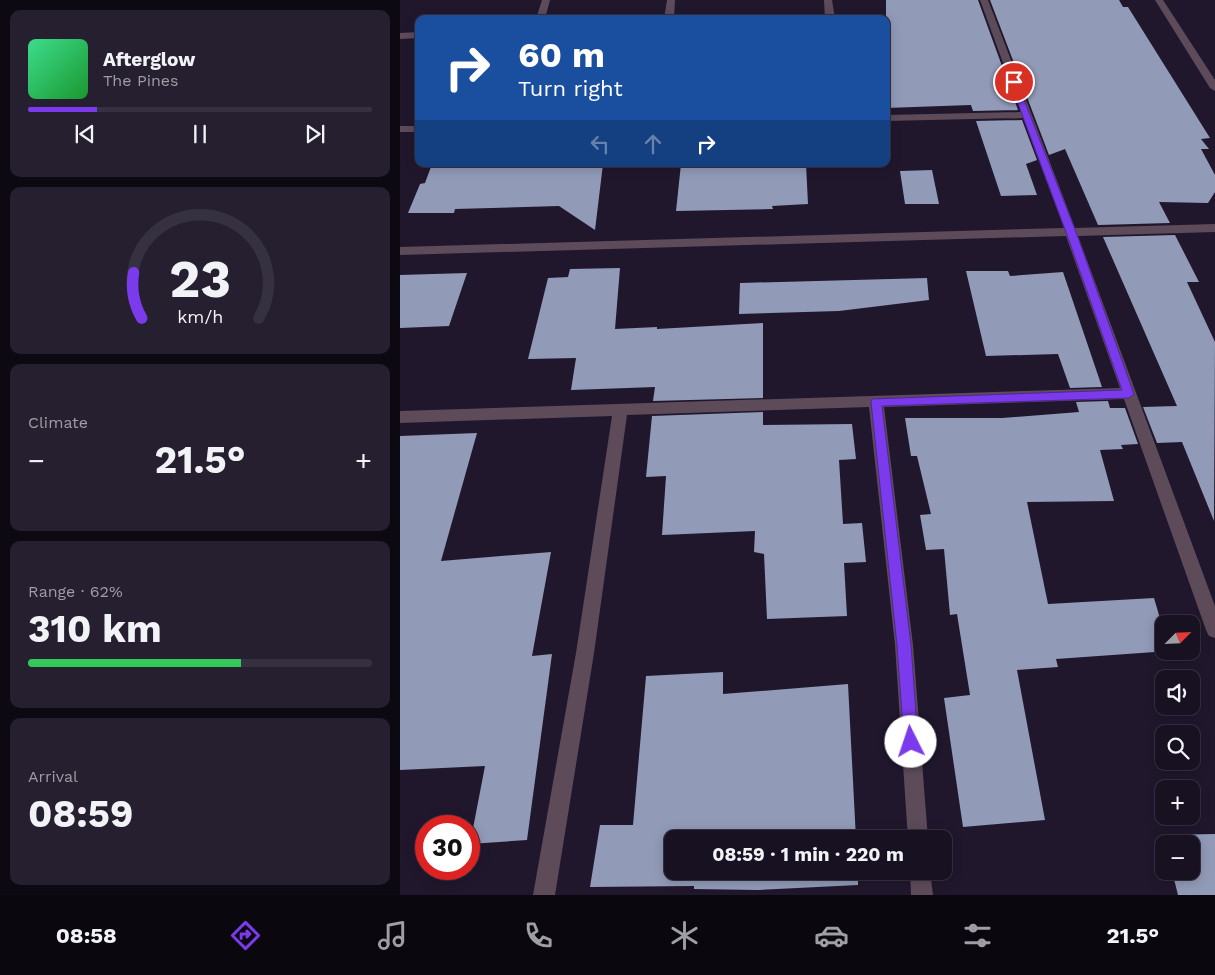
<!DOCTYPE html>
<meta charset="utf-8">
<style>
:root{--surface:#181122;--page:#251f2f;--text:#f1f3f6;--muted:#9f9da5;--line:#363140;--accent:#7c3aed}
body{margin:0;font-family:"Work Sans",sans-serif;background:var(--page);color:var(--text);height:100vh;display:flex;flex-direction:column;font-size:19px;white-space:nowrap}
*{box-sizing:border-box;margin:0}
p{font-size:16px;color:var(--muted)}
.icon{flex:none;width:28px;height:28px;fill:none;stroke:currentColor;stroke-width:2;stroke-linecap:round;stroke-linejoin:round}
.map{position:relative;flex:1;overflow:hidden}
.drawer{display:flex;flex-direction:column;gap:10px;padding:10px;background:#0d0913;width:400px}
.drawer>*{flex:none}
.hud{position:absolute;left:15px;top:15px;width:475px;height:152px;border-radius:10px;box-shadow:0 2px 12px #0003,0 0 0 1px var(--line);background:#1a4fa0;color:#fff;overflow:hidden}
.needle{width:32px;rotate:66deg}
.fabs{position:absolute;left:755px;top:615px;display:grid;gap:10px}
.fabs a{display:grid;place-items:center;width:45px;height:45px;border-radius:10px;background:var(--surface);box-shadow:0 2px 12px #0003,0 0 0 1px var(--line);font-size:25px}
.speed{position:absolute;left:15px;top:815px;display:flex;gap:10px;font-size:25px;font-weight:700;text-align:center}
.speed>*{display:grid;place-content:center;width:65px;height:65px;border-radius:50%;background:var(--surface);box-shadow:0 2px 12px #0003,0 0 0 1px var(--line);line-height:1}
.speed .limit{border:8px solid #d22;background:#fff;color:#111}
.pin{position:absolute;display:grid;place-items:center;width:42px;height:42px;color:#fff;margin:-21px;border:2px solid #fff;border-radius:50%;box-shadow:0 1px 5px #0007}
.me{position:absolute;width:55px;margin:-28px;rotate:356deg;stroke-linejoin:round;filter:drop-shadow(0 0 4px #0008)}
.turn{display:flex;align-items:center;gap:18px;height:105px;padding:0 20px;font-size:22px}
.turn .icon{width:65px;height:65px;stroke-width:2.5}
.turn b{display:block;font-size:35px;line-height:42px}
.lanes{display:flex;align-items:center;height:48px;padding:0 20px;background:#0003;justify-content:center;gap:25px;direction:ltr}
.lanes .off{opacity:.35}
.big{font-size:38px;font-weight:700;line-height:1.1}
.drawer .card{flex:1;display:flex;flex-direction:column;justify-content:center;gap:8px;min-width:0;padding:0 18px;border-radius:10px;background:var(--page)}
.drawer .dial{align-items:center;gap:0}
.dial svg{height:130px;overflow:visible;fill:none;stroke:var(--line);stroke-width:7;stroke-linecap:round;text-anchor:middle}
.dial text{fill:var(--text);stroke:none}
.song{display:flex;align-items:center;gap:15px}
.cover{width:60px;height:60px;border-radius:8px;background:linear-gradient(135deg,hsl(150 70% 55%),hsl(130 70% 35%))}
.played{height:5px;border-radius:2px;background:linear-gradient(90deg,var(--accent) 20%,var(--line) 20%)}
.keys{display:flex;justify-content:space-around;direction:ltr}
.heat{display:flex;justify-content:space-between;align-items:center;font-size:28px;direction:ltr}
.charge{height:8px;border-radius:4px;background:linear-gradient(90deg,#34c759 62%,var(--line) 0)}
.trip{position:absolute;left:264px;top:830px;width:288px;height:50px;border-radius:10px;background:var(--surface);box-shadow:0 2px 12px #0003,0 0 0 1px var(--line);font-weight:700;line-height:50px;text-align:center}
.dock{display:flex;height:80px;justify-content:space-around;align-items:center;background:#0a070e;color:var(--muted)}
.dock .icon{width:35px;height:35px}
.dock .current{color:var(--accent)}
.dock b{font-size:22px;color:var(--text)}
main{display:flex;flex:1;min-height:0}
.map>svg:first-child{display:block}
</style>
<main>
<section class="drawer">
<div class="card">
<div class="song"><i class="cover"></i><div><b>Afterglow</b><p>The Pines</p></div></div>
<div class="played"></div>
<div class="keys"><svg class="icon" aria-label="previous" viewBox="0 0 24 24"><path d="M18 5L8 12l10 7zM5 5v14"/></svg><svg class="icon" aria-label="pause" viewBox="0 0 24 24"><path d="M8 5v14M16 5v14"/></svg><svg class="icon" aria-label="next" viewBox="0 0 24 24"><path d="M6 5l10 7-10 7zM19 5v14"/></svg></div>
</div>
<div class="card dial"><svg viewBox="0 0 100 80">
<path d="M14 69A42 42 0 1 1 86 69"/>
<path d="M14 69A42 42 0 0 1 9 41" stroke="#7c3aed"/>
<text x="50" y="56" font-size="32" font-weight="700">23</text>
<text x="50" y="72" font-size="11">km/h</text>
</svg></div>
<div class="card"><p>Climate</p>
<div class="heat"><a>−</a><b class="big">21.5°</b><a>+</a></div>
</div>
<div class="card"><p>Range · 62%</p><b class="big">310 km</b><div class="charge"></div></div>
<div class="card"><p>Arrival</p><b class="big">08:59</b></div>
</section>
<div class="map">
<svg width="815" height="895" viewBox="0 0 815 895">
<rect width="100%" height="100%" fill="#20172d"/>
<path fill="#919ab7" d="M 486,0 L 578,0 L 618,110 L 573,111 L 571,105 L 486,108 Z
M 590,0 L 719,0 L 723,7 L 728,7 L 810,138 L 801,139 L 809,149 L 801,149 L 815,175 L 815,192 L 808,203 L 759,202 L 770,223 L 698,225 L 665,149 L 649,155 Z
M 622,120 L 637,160 L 626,164 L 637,195 L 601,196 L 576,121 Z
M 32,164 L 203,164 L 195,230 L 159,206 L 55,209 L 54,213 L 8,213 L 20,184 L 25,183 Z
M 281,164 L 406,164 L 408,204 L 372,206 L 373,209 L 276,211 Z
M 532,170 L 539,204 L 505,204 L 500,171 Z
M 775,235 L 799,282 L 787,282 L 815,342 L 814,521 L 782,442 L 757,443 L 743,407 L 777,406 L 703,237 Z
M 220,268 L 215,329 L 257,327 L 257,329 L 363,323 L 363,398 L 253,401 L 255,387 L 171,390 L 176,358 L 128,359 L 148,278 L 168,277 L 170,269 Z
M 566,271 L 608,271 L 610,276 L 663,272 L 702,387 L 670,388 L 658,354 L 586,356 Z
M 67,273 L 49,326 L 0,328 L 0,275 Z
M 527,278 L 529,300 L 439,311 L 339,314 L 340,283 Z
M 708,401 L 710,408 L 725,408 L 738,444 L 721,445 L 723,449 L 700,450 L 714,501 L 627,502 L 648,604 L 754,598 L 764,632 L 764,651 L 769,651 L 656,659 L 658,667 L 617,670 L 645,820 L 563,827 L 544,698 L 570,695 L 557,614 L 550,615 L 544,549 L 526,550 L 520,515 L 531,514 L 517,456 L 511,456 L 505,418 L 602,418 L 679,412 L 676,402 Z
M 363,412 L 363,425 L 452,424 L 456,459 L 439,460 L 443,524 L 462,523 L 466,562 L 444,563 L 447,616 L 367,619 L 364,554 L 354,552 L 355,531 L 262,535 L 266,476 L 246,477 L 252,416 Z
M 77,433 L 41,561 L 151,552 L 132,656 L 152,654 L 127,840 L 70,844 L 85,766 L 0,770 L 0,436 Z
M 323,672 L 323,694 L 448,684 L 456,839 L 272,839 L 272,871 L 458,871 L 458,885 L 358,890 L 294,889 L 294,886 L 190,887 L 200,825 L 233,825 L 246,676 Z
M 815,834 L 815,895 L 778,895 L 772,871 L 791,871 L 791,844 L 764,844 L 762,835 Z"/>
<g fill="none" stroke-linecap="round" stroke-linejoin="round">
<path fill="#5d4b5a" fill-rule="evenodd" d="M 142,0 L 150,0 L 145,19 L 136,19 Z
M 267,0 L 275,0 L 274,19 L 264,19 Z
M 424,0 L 432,0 L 435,19 L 425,19 Z
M 580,0 L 588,0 L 675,228 L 815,224 L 815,232 L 678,236 L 815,606 L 815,638 L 809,636 L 806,630 L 724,399 L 484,407 L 513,645 L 528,839 L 508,839 L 495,645 L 469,407 L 227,415 L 194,653 L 155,895 L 133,895 L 176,653 L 212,416 L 0,423 L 0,411 L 720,388 L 666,236 L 0,255 L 0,247 L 664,228 L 623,118 L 486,121 L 486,115 L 621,112 Z
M 19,32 L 19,38 L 0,39 L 0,33 Z
M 0,126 L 19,126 L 19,132 L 0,132 Z
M 510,871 L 530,871 L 533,895 L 511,895 Z"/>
<path fill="#5d4b5a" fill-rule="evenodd" d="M 755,0 L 763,0 L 815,80 L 815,91 L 810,88 Z"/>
</g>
<path fill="#7c3aed" stroke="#51269a" d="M 611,80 L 617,82 L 676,232 L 734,394 L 729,398 L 482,406 L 511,645 L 518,742 L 516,747 L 511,749 L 506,747 L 504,742 L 497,645 L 471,402 L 472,399 L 722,390 L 666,232 L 610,82 Z"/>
</svg>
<div class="fabs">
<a><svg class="needle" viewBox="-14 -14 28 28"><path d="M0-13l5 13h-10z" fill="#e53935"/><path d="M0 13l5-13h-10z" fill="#9f9da5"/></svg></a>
<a><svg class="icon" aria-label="sound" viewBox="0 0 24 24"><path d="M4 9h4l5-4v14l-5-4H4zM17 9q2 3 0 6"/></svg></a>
<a><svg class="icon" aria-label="search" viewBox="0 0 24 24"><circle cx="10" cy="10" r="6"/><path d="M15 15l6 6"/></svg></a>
<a>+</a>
<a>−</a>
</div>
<div class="speed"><div class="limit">30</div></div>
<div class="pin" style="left:614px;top:82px;background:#d93025"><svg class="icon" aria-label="arrive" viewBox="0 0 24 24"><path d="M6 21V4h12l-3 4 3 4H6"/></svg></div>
<svg class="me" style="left:511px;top:742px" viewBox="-20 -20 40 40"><circle r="19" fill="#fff"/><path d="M0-13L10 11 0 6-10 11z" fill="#7c3aed"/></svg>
<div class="trip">08:59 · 1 min · 220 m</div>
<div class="hud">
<div class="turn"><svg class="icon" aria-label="right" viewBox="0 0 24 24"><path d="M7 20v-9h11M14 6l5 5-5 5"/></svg><div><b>60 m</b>Turn right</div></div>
<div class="lanes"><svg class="icon off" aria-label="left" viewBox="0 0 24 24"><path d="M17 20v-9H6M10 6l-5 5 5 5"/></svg><svg class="icon off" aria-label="ahead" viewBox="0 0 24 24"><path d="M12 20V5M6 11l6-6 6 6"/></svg><svg class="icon" aria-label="right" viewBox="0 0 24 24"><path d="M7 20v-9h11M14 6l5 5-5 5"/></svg></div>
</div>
</div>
</main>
<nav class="dock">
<b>08:58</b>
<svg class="icon current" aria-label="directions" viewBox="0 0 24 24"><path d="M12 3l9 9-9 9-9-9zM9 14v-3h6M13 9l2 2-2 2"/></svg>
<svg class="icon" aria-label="music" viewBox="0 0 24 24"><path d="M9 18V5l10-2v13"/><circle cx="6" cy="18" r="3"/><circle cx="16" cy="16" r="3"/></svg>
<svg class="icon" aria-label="phone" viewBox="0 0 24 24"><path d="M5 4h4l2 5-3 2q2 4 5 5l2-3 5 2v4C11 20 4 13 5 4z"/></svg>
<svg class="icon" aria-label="climate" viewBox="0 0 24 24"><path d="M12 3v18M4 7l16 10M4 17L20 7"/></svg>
<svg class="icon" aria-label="car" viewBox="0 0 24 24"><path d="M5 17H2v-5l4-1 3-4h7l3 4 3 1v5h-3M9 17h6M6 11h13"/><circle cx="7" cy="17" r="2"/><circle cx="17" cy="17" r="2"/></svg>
<svg class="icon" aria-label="filters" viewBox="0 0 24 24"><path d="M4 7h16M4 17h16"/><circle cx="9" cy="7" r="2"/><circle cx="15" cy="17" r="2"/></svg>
<b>21.5°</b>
</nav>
